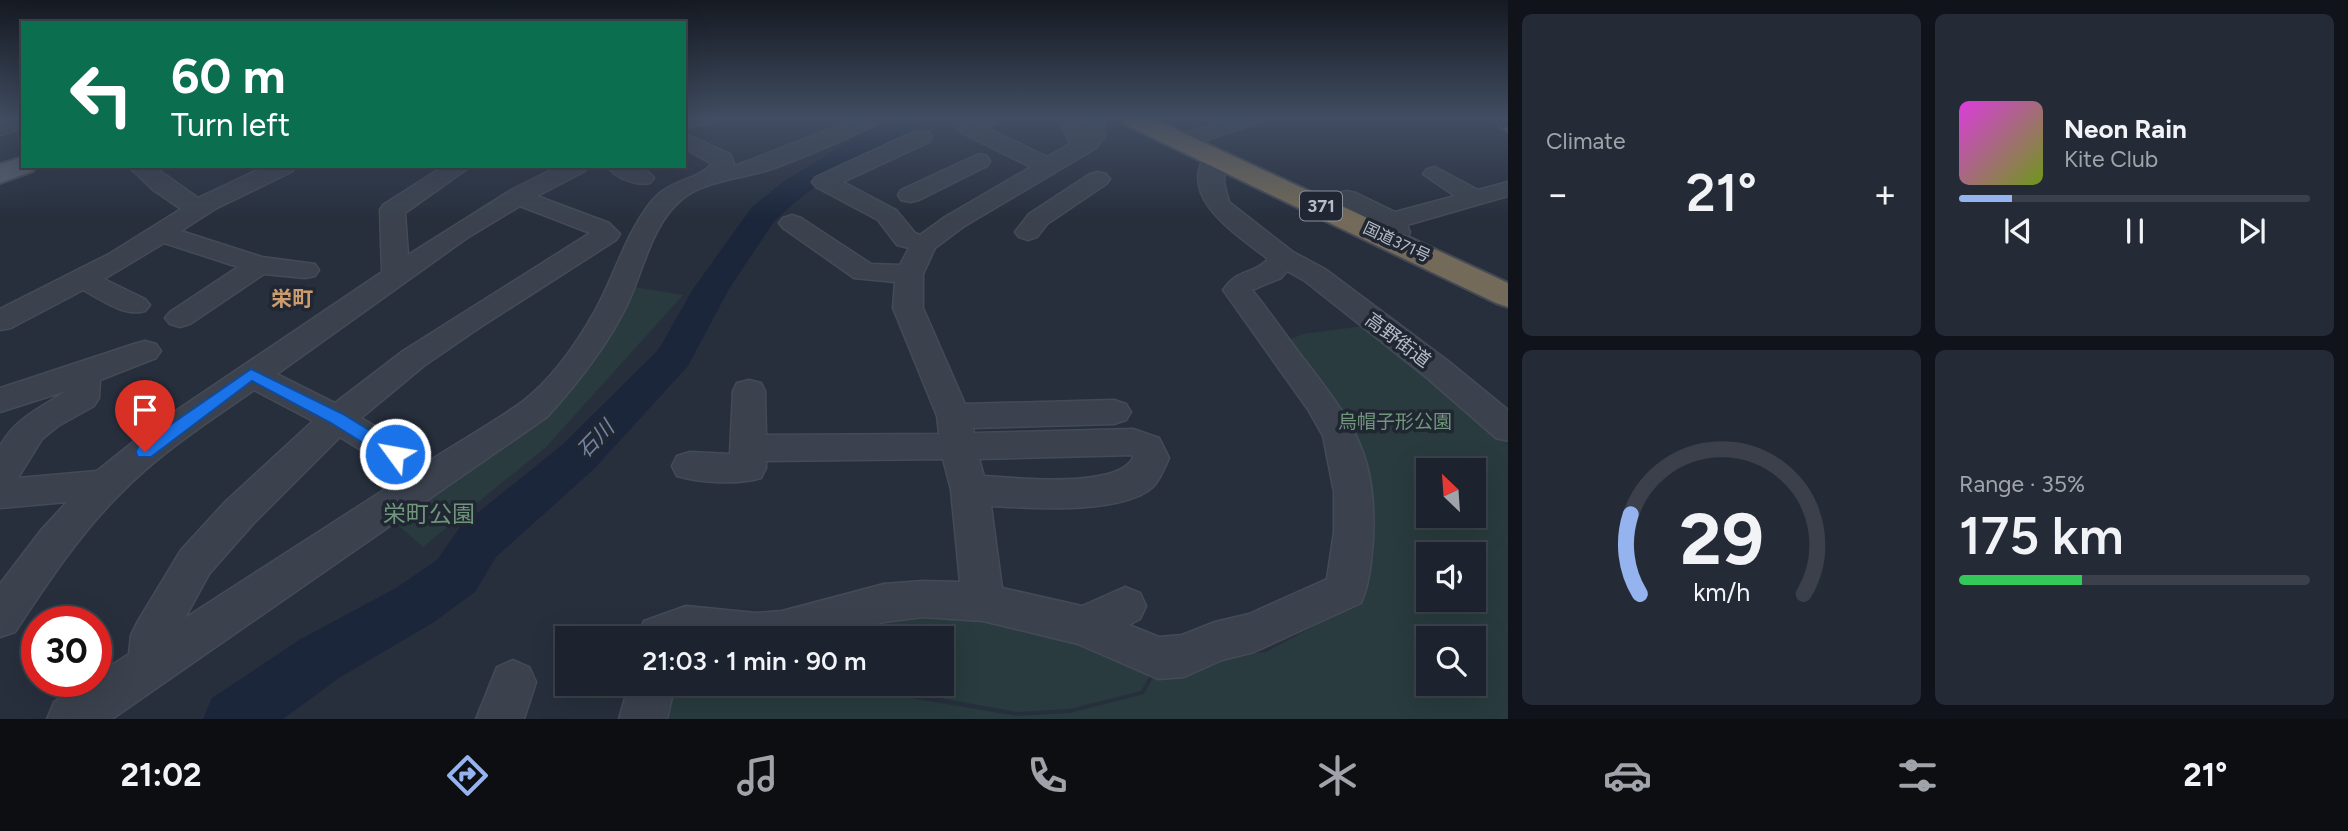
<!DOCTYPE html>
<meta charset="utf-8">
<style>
:root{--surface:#1d232e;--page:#252b36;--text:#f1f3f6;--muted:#a0a4aa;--line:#3b404a;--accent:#95b3ef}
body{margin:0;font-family:Figtree,"Noto Sans JP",sans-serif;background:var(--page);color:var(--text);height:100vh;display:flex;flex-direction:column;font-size:26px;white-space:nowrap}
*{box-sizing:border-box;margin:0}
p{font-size:23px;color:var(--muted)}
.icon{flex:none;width:38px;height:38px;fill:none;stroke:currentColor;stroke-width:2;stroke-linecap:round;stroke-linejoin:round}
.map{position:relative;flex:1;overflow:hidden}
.panel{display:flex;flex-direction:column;gap:14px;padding:14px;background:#101319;width:840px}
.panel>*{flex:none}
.top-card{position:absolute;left:21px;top:21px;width:665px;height:147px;border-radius:0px;box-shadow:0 7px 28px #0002,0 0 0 2px var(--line);background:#0b6e4f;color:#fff;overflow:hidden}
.needle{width:46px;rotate:335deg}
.buttons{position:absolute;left:1416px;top:458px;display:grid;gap:14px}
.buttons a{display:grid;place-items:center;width:70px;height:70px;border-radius:0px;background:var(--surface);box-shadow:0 7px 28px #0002,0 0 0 2px var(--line);font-size:35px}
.speed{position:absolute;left:21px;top:606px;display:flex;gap:14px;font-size:35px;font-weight:700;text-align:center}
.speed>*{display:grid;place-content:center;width:91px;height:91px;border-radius:50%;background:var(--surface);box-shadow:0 7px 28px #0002,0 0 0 2px var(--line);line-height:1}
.speed .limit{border:10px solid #d22;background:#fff;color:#111}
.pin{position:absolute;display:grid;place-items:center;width:60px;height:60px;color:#fff;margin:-72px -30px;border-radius:50% 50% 50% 0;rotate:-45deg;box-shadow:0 0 7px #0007}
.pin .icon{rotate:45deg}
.me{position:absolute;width:77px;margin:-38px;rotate:302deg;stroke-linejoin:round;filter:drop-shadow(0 0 5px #0008)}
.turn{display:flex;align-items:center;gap:24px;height:147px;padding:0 35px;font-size:32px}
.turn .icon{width:91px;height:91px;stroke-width:2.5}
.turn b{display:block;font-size:49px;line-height:60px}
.big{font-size:52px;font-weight:600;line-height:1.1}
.panel .widget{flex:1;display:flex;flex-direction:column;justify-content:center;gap:10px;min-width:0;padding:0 24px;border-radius:10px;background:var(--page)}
.panel .dial{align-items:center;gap:0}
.dial svg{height:182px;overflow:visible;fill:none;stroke:var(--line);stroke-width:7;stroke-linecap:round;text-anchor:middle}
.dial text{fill:var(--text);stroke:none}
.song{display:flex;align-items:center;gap:21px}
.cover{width:84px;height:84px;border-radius:10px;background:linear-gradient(135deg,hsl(300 70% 55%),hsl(80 70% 35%))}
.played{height:7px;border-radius:4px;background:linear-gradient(90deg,var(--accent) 15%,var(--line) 15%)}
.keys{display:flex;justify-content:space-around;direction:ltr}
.heat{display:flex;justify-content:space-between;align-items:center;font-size:38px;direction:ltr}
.charge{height:10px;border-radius:5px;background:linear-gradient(90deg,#34c759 35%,var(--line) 0)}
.panel .tiles{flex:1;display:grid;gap:14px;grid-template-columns:repeat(2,1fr)}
.trip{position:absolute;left:555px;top:626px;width:399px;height:70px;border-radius:0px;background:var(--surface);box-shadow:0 7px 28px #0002,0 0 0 2px var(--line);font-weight:600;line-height:70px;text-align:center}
.dock{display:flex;height:112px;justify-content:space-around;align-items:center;background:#0c0e12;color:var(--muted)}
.dock .icon{width:49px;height:49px}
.dock .selected{color:var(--accent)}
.dock b{font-size:32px;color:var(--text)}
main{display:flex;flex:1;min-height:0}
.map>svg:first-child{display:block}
</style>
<main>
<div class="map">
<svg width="1508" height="719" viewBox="0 0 1508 719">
<rect width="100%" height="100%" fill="#272f3d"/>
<path fill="#293b3e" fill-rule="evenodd" d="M 628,286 L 683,295 L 546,447 L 423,547 L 388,516 L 540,412 Z
M 1371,325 L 1419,363 L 1508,445 L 1508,719 L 626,719 L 639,684 L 896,684 L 911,698 L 1017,716 L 1070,713 L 1144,694 L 1161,663 L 1266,652 L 1326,620 L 1352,599 L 1328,444 L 1286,341 L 1303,334 ZM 1428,471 L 1474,471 L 1474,516 L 1428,516 ZM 1428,555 L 1474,555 L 1474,600 L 1428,600 ZM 1428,639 L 1474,639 L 1474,684 L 1428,684 Z
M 922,603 L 1158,661 L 1141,691 L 1069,709 L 1017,712 L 912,693 L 903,684 L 942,684 L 942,639 L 874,639 L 863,612 Z"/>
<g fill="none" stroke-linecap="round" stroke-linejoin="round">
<path fill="#1b263b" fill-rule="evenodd" d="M 894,119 L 928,119 L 924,125 L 881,146 L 842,170 L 805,194 L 775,220 L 729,289 L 688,366 L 594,469 L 496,557 L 475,592 L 434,622 L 339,678 L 283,719 L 203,719 L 212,698 L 299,640 L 396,588 L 437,560 L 460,527 L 562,445 L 659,349 L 693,289 L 752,207 L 783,182 L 861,134 Z"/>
<g stroke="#444b57" stroke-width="3">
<path id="minor" d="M 9,119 L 23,119 L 23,128 L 0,135 L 0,122 Z
M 684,119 L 713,119 L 710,123 L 684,129 Z
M 856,119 L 883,119 L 880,123 C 844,139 809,156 771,169 C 743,179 704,180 681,200 C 650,226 643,274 625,309 C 605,349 577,384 547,417 L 112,719 L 47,719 L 54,702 L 88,681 L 96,681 L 96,675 L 129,654 L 131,635 L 138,621 L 181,550 L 226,501 L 313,421 L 254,390 C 208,422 158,454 119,495 C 78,536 47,584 15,632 L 0,637 L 0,584 L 42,529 L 67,502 L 0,508 L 0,446 C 16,417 41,408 66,391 L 0,412 L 0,388 L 134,344 L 145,341 L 156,344 L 161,351 L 156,358 L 100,380 L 99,398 L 94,406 L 58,426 L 42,439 L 18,478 L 97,471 L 152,427 L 382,272 L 380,210 L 383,205 L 444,166 L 471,166 L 405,213 L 408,255 L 513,189 L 559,166 L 588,166 L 585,171 L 537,196 L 609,223 L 620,234 L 616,240 L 479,328 L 425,365 L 361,418 L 432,459 C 462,440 493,423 522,402 C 551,380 577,343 595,311 C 615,275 625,235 651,202 C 669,179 695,182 712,164 L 684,148 L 684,133 L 730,154 L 735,166 ZM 520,206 L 590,233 L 403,351 L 335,403 L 277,374 L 467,238 ZM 340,437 L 404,477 L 185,618 L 209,574 L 254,523 Z
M 973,119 L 999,119 L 996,123 L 987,128 L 1047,157 L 1070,144 L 1058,119 L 1078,119 L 1083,128 L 1083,119 L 1103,119 L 1105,136 L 1096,148 L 963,227 L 935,248 L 923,274 L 923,308 L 965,404 L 1114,400 L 1126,404 L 1131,412 L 1126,420 L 1114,424 L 973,428 L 974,433 L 1133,429 L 1159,438 L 1169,458 C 1165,467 1160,480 1153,487 C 1122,515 1031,508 991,506 L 1002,588 L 1082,606 L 1125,587 L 1140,593 L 1146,606 L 1140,619 L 1129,625 L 1159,637 L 1182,635 L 1215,622 L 1249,614 L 1327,579 L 1334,532 L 1334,492 L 1323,436 L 1309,411 L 1223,290 C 1239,267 1252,276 1268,259 C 1238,235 1175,198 1207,152 L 1223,152 L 1226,157 L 1224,183 L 1229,202 L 1293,252 L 1325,269 L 1448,361 L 1508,410 L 1508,441 L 1496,438 L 1426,377 L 1305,281 L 1287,271 L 1281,278 L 1252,290 C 1271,313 1288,339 1307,363 C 1355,426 1377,456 1373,540 C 1371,561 1370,583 1361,603 L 1254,652 L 1222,660 L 1184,677 L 1158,679 L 1078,644 L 983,621 L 923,617 L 884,622 L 824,639 L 637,639 L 644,621 L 686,606 L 756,613 L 782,611 L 884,584 L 923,581 L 960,582 L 951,490 L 943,459 L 766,461 L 766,468 L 761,478 C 737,485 701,483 677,476 L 672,466 L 677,456 L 690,452 L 730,454 L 733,391 L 737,383 L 749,380 L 761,383 L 765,391 L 766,435 L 939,434 L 937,416 L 893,308 L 895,282 L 854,278 L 783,228 L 779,223 L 783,218 L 792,215 L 801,218 L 871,264 L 900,265 L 909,248 L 897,245 L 878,220 L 816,187 L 812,182 L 816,177 L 913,132 L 929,132 L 932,137 L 929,142 L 843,182 L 896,210 L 915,233 L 920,235 L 945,217 L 1031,167 L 962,133 L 959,128 ZM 1132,455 L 1133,458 C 1117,489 1016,478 984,476 L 979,459 Z
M 1231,119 L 1261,119 L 1258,123 L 1182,148 L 1174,146 L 1171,141 L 1174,136 Z
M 979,154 L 987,156 L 990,161 L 987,166 L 919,200 L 910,202 L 901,200 L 898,195 L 901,190 Z
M 128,166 L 153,166 L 198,198 L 266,166 L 296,166 L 293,171 L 215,209 L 181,231 L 262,257 L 315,264 L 319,270 L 315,276 L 305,278 L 264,274 L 190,324 L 180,327 L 170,324 L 165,318 L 170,312 L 238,267 L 164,243 L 104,279 L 145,299 L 150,305 L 145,311 C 124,317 102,300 83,290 L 11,328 L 0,330 L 0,309 L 109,254 L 181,209 L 152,189 Z
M 607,166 C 623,166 643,163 654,178 L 650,183 C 636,186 615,178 607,166 Z
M 1435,167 L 1478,190 L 1508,182 L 1508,196 L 1407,225 L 1410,232 L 1403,247 L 1394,249 L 1385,247 L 1381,241 L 1384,232 L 1381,225 L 1338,203 L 1335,198 L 1338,193 L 1347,191 L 1356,193 L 1395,212 L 1455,196 L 1423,174 L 1427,169 Z
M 1098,172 L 1106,174 L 1110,179 L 1106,184 L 1047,224 L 1037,237 L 1028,240 L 1019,237 L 1015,232 L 1029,214 L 1090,174 Z
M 513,660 L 529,667 L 536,682 L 524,719 L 476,719 L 497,667 Z
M 629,684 L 675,684 L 667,719 L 619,719 Z"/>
</g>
<g stroke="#444b57" stroke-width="4">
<path id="major" d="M 23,157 L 23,166 L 36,166 L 33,171 L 0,183 L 0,164 Z"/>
</g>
<g stroke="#434a55" stroke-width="4">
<path id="highway" d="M 1120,119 L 1153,119 L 1508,283 L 1508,307 L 1496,303 L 1124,124 Z"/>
</g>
<use href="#minor" fill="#3b424e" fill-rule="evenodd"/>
<use href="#major" fill="#59606d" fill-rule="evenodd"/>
<use href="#highway" fill="#736a59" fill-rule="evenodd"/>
<g stroke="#5d6574" stroke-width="6">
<path id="rail" d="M 1496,119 L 1508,130"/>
</g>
<use href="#rail" stroke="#202733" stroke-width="4.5" stroke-dasharray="12" stroke-linecap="butt"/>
</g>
<linearGradient id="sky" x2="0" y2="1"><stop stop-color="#151a22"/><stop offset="0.54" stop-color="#414d62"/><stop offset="1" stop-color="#414d62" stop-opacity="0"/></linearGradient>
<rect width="1508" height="219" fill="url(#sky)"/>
<path fill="#1a73e8" stroke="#114b97" stroke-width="2" d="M 251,369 L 343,414 L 401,450 L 404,454 L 401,459 L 389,459 L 331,423 L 252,381 L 151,457 L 138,457 L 136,452 L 138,447 Z"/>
<g text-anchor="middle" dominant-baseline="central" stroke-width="7" stroke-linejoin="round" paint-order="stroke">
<g font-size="16" fill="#b7bdc8" stroke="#202733">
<text transform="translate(1397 242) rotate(25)">国道371号</text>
</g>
<rect fill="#202733" stroke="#8a909b" stroke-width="2" x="1300" y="191.5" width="42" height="29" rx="5"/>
<g font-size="18" font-weight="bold" fill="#b7bdc8">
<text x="1321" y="206">371</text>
</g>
<g font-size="19" fill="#b7bdc8" stroke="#202733">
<text transform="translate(1398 340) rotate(37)">高野街道</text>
</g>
<g font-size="19" fill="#70977b" stroke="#202733">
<text x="1395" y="421">烏帽子形公園</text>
</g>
<g font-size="21" font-weight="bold" fill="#cc9c6e" stroke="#202733">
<text x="292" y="298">栄町</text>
</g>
<g font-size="21" font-style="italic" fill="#7385a4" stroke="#202733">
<text transform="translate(595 439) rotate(-46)">石川</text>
</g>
<g font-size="23" fill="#70977b" stroke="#202733">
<text x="429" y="514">栄町公園</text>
</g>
</g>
</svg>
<div class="buttons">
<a><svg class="needle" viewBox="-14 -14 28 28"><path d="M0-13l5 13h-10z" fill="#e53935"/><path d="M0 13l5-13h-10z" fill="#a0a4aa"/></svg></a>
<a><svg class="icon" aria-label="sound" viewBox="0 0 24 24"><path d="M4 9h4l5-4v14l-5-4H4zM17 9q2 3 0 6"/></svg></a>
<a><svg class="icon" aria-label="search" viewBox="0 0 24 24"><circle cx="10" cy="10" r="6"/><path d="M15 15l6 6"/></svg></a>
</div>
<div class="speed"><div class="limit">30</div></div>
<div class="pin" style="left:145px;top:452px;background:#d93025"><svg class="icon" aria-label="arrive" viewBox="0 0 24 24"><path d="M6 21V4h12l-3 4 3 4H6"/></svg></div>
<svg class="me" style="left:395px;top:454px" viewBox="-20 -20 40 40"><circle r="17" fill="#1a73e8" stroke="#fff" stroke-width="3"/><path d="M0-11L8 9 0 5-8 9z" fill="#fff"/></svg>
<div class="trip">21:03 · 1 min · 90 m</div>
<div class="top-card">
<div class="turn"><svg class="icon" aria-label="left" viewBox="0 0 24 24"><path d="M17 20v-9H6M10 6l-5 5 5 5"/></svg><div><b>60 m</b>Turn left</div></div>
</div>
</div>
<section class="panel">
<div class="tiles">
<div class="widget"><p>Climate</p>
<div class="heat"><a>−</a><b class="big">21°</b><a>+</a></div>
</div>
<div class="widget">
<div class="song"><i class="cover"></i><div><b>Neon Rain</b><p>Kite Club</p></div></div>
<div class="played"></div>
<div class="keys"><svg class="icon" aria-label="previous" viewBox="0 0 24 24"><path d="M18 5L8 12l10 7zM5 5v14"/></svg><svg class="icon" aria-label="pause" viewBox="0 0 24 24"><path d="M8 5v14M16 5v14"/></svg><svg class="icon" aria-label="next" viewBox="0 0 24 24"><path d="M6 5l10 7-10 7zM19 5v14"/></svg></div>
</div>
<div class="widget dial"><svg viewBox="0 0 100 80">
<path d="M14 69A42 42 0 1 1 86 69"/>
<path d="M14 69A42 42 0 0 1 10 34" stroke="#95b3ef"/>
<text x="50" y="56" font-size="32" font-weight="700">29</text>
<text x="50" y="72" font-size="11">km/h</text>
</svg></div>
<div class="widget"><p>Range · 35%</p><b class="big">175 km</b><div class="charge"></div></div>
</div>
</section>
</main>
<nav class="dock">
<b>21:02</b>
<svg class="icon selected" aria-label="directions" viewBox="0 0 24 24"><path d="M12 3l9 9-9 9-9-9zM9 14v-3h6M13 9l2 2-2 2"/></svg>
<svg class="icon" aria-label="music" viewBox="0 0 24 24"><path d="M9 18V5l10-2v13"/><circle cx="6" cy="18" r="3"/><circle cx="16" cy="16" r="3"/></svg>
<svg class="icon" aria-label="phone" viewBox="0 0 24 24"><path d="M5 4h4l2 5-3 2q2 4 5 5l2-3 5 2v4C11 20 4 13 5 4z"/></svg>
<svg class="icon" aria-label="climate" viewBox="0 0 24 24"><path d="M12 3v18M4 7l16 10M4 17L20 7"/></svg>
<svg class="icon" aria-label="car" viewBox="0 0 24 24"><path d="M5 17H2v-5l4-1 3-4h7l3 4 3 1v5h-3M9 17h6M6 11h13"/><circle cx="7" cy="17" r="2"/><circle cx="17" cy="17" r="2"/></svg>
<svg class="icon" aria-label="filters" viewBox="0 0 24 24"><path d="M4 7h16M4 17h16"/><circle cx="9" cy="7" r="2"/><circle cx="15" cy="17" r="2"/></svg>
<b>21°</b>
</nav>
